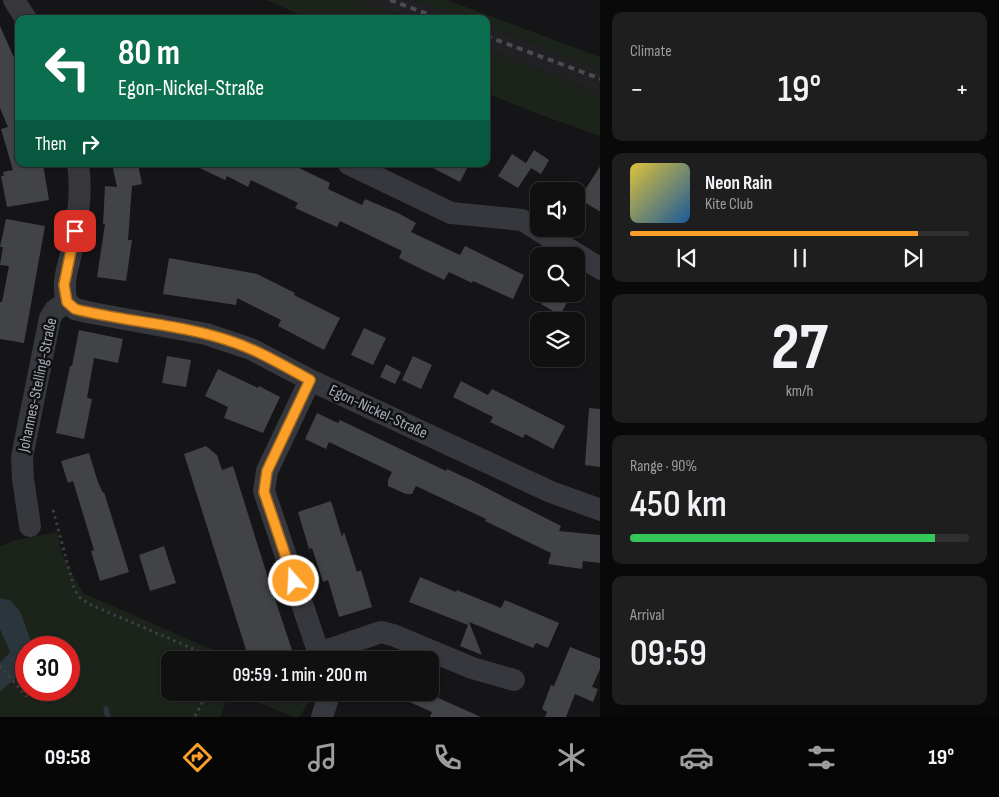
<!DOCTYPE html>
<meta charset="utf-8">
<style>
:root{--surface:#101011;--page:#1e1e1f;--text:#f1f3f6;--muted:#9c9d9f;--line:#303031;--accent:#fca029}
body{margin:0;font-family:"Sofia Sans Condensed",sans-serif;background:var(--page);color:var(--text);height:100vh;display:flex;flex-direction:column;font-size:19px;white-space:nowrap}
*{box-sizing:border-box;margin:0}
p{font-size:16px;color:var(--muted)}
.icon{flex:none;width:28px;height:28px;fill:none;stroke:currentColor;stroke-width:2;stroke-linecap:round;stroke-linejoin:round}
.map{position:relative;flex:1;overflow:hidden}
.panel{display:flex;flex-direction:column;gap:12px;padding:12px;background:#090909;width:399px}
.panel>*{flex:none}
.guide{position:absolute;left:15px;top:15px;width:475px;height:152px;border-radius:10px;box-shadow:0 1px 4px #0004,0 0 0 1px var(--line);background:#0b6e4f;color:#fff;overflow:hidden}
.controls{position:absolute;left:530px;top:182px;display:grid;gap:10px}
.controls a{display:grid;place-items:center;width:55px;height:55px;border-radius:10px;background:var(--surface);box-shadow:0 1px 4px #0004,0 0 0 1px var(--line);font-size:25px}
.speed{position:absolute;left:15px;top:636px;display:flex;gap:10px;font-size:25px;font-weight:700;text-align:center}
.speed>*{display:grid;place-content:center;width:65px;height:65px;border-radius:50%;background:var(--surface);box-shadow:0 1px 4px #0004,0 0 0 1px var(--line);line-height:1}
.speed .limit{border:8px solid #d22;background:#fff;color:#111}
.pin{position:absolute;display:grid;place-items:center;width:42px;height:42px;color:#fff;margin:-21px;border-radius:10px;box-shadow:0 2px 8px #0006}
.me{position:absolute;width:55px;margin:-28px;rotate:341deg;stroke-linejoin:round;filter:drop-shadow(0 0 4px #0008)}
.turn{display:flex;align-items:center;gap:18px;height:105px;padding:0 20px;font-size:22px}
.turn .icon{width:65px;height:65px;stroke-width:2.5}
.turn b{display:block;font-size:35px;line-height:42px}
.then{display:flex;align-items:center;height:48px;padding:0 20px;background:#0003;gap:10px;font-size:19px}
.big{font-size:38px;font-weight:600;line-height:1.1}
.panel .card{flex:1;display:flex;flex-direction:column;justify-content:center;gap:8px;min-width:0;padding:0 18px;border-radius:10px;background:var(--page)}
.panel .dial{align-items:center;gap:0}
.dial b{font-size:65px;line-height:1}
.song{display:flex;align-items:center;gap:15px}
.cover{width:60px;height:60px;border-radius:8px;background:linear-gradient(135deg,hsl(50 70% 55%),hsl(210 70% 35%))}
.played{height:5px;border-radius:2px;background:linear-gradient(90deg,var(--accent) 85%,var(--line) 85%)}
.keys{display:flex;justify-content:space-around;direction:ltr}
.heat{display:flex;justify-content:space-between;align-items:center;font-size:28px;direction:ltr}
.charge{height:8px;border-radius:4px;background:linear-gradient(90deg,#34c759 90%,var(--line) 0)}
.trip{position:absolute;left:161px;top:651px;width:278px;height:50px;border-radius:10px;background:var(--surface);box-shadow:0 1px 4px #0004,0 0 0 1px var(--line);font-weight:600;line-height:50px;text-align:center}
.menu{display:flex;height:80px;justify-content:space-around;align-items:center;background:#060607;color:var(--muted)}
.menu .icon{width:35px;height:35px}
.menu .current{color:var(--accent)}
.menu b{font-size:22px;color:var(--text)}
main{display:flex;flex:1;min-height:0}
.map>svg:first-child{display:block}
</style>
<main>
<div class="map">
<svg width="601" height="717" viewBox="0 0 601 717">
<rect width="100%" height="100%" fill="#151517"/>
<path fill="#212124" d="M 360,0 L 414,0 L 465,19 L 409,19 Z
M 486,26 L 544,47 L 600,71 L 600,94 L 486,49 Z"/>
<path fill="#1b231b" d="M 266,0 L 360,0 L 409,19 L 310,19 Z
M 414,0 L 447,0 L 600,57 L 600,71 L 544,47 L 486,26 L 486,19 L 465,19 Z
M 486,49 L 600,94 L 600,136 L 533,112 L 486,93 Z
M 57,532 L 62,554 L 83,593 L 236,660 L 170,660 L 170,692 L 229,693 L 220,717 L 0,717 L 0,692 L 26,669 L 26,690 L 69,690 L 69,648 L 33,647 L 20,611 L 10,600 L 0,598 L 0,546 L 16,540 Z
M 0,629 L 10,652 L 0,663 Z
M 234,693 L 315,693 L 299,717 L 294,717 Z"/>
<path fill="#2b363c" d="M 0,598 L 10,600 L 20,611 L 33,647 L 26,648 L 26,669 L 0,692 L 0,663 L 10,652 L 0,629 Z"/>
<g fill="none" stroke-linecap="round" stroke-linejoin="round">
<path stroke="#2b363c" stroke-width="5.5" d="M 106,709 L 108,717"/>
</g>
<path fill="#414347" d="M 0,26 L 19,69 L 19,164 L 43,164 L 49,200 L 7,207 L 1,176 L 4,176 L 3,172 L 13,170 L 1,129 L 8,127 L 0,108 Z
M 534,150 L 549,160 L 541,174 L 531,168 L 518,188 L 498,176 L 512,154 L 526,163 Z
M 112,164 L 138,164 L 142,184 L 132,186 L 128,240 L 132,240 L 126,281 L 97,277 L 105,224 L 103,224 L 105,186 L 117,187 Z
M 191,164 L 291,164 L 330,183 L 328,189 L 362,205 L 365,199 L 400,214 L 416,223 L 411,232 L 460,255 L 465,246 L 524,275 L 513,299 L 473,281 L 472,283 L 449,272 L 444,280 L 399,258 L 402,251 L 340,221 L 337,227 L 295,208 L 298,203 L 251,180 L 248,187 L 227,176 L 225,180 Z
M 425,164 L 469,164 L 460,182 Z
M 601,165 L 601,212 L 579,199 Z
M 6,219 L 45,226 L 24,343 L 0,339 L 0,302 L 2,302 L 9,266 L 0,265 L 3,247 L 0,247 Z
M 169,258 L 257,274 L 295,293 L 294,295 L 340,318 L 324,350 L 278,326 L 281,320 L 237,298 L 236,305 L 163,294 Z
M 547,294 L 572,294 L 560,315 L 541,304 Z
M 364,328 L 386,338 L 373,365 L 351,355 Z
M 79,330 L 123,339 L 118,363 L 94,358 L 87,398 L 92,399 L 84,439 L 56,433 L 70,366 L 72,366 Z
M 167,356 L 191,360 L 186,387 L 162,383 Z
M 413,356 L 432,365 L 421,389 L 402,380 Z
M 386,364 L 401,372 L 395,384 L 380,377 Z
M 218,369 L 258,388 L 259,386 L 280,397 L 263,433 L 224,418 L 228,407 L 205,396 Z
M 461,381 L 488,395 L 492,389 L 565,426 L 553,449 L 525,434 L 523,438 L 490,422 L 493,417 L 453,397 Z
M 589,408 L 601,409 L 601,467 L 585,465 Z
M 317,413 L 338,423 L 340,420 L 446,471 L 447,469 L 475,482 L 561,526 L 559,531 L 601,535 L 601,563 L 583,561 L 582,569 L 548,564 L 551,553 L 485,521 L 486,519 L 416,486 L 412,494 L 406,494 L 388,486 L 388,480 L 392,472 L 329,442 L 326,449 L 305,439 Z
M 206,446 L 217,455 L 222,470 L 233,466 L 268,578 L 292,650 L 263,660 L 261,660 L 258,652 L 248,656 L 184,454 Z
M 89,453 L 98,482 L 103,493 L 104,492 L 129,572 L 100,581 L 91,551 L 94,550 L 73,481 L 68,483 L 61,461 Z
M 331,501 L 342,537 L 344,532 L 357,572 L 361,570 L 372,607 L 339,617 L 328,580 L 323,582 L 312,548 L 309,549 L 298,512 Z
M 164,546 L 176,583 L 150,591 L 139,555 Z
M 420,577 L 456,592 L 457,590 L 501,608 L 505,600 L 559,623 L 548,648 L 536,643 L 533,648 L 469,622 L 482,655 L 460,646 L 468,625 L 409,602 Z
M 570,647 L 601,659 L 601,667 L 592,687 L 598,689 L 593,702 L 575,694 L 566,717 L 545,717 L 547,712 L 542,709 L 551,685 L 554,686 Z
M 387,692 L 425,692 L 481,717 L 430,717 L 432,712 Z"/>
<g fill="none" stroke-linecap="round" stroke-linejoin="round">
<path stroke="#3c3f44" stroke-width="3" stroke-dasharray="2.5 4" stroke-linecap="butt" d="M 53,510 L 74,588 L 79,597 L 89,604 L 219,660
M 0,666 L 27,697
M 296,692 L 307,697
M 195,716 L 208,692"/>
<path stroke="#36383d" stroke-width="22" d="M 14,0 L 26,19
M 349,164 L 451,213 L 522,220 L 601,269
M 67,302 L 75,309 L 87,312 L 206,334 L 251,349 L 310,380 L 551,492 L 601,510
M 67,302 C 61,281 69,266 73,245 C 78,218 82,191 78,164
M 310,380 L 267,471 L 264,491 L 321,660
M 30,526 L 23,479 L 22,457 L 50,318 L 55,310 L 67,302
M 319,653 L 381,632 L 393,635 L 472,668 L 514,680
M 322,717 L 330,692"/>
<path stroke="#494c52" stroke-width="4" stroke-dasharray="6 5" stroke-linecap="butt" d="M 390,0 L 441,19
M 486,36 L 601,79"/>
</g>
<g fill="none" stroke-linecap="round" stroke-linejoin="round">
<g stroke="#a4681b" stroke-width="12">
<path id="route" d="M 75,231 L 64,285 L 67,302 L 75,309 C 126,322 180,324 230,341 C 258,350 284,366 310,380 L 267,471 L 264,492 L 294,581"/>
</g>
<use href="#route" stroke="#fca029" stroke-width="9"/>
</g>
<g text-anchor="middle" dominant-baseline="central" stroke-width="5" stroke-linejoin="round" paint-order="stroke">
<g font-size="16" fill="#a6aeb8" stroke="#101012">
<text transform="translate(38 385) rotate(-78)">Johannes-Stelling-Straße</text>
<text transform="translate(378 412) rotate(25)">Egon-Nickel-Straße</text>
</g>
</g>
</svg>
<div class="controls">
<a><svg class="icon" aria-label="sound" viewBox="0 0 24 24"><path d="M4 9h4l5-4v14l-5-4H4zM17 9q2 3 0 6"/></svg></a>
<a><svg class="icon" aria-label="search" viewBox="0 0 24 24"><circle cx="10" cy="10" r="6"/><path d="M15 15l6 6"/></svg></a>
<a><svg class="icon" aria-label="layers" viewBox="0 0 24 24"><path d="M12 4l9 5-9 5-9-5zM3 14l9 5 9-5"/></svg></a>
</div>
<div class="speed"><div class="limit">30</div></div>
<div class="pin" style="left:75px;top:231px;background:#d93025"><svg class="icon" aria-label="arrive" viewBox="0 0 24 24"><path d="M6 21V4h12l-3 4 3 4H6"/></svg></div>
<svg class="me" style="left:294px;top:581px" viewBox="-20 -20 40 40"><circle r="17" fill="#fca029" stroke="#fff" stroke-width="3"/><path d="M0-11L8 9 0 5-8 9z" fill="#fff"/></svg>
<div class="trip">09:59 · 1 min · 200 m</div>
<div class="guide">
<div class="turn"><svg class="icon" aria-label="left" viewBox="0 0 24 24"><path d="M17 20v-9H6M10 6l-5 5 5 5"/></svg><div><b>80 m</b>Egon-Nickel-Straße</div></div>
<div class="then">Then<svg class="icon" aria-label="right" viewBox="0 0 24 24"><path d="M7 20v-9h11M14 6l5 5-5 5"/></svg></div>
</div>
</div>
<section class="panel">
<div class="card"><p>Climate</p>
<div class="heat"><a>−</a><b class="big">19°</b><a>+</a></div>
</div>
<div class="card">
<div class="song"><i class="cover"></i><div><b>Neon Rain</b><p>Kite Club</p></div></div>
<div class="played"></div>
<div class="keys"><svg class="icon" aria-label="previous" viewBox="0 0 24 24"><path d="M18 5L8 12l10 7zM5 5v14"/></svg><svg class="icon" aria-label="pause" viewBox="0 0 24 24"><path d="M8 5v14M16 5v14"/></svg><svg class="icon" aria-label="next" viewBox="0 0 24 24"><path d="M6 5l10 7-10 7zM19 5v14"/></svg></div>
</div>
<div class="card dial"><b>27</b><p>km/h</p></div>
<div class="card"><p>Range · 90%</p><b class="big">450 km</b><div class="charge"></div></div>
<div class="card"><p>Arrival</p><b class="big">09:59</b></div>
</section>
</main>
<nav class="menu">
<b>09:58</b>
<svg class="icon current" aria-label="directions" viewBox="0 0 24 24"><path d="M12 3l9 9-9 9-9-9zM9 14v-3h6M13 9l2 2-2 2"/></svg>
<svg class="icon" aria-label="music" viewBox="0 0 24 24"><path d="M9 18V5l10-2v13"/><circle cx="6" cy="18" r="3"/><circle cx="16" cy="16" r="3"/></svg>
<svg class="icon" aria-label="phone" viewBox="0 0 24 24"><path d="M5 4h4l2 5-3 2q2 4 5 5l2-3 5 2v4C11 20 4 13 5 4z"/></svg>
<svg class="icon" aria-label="climate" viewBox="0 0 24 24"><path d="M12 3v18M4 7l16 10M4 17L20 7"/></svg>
<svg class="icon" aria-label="car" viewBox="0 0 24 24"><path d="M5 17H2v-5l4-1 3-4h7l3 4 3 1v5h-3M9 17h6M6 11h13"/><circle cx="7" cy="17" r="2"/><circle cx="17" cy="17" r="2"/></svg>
<svg class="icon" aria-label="filters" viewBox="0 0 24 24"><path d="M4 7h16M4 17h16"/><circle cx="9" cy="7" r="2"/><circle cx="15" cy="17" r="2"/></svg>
<b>19°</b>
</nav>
